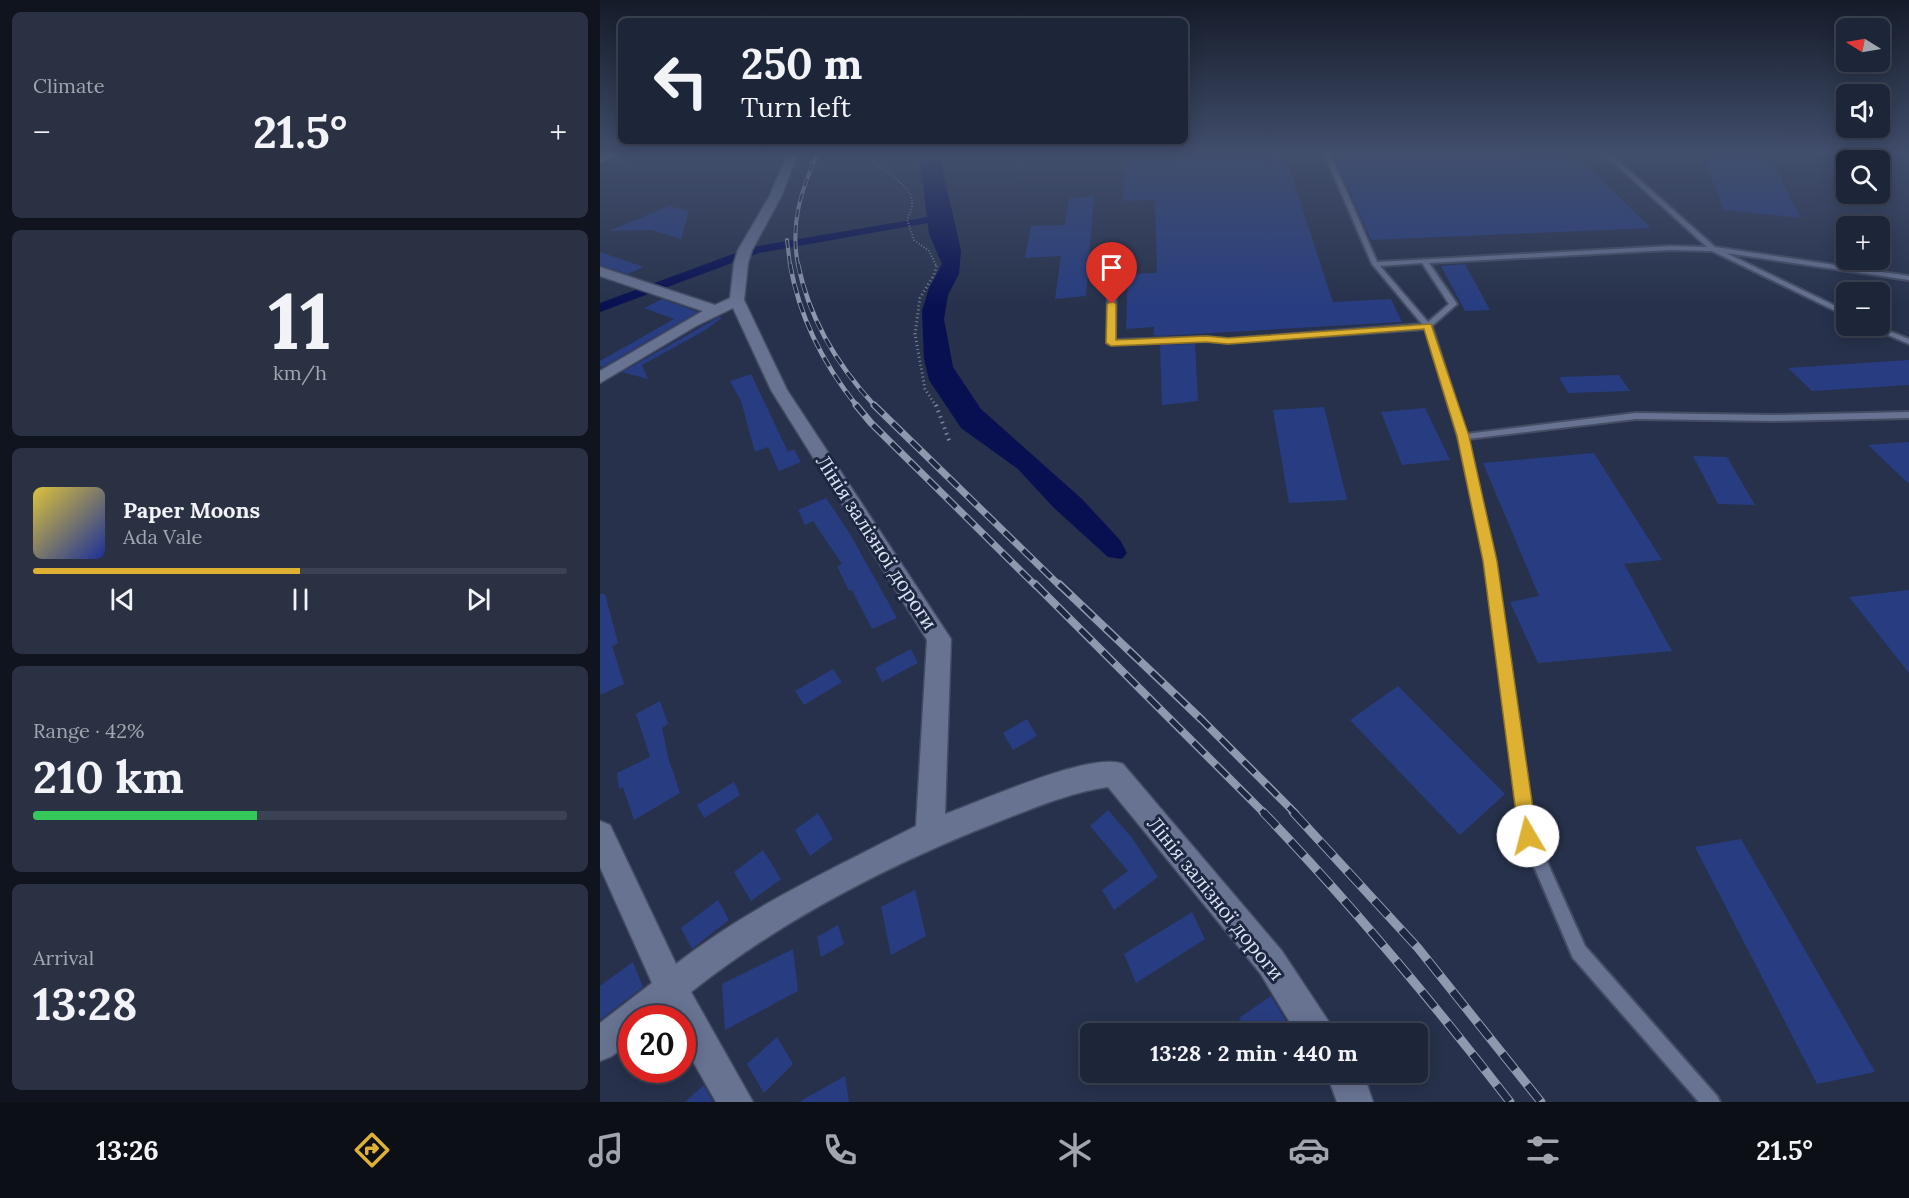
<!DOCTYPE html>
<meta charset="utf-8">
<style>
:root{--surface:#1d2538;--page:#2a3143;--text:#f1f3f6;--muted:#a0a5ae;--line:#3b4253;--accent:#deb133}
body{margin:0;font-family:Lora,serif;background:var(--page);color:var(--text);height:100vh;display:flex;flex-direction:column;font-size:22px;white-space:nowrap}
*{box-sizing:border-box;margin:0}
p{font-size:20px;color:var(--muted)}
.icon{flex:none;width:33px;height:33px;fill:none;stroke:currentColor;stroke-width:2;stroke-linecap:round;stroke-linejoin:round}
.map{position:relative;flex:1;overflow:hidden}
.panel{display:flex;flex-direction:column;gap:12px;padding:12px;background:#10141f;width:600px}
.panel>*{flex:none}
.top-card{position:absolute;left:18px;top:18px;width:570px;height:126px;border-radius:9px;box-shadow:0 3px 15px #0003,0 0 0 2px var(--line);background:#1d2538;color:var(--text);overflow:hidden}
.needle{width:39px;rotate:281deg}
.fabs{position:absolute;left:1236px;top:18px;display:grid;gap:12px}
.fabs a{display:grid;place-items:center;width:54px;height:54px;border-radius:9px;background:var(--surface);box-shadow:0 3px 15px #0003,0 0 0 2px var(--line);font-size:30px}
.speed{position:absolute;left:18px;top:1005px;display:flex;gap:12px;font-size:30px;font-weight:700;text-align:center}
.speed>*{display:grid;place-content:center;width:78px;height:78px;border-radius:50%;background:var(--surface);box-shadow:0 3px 15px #0003,0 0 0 2px var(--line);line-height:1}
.speed .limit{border:9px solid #d22;background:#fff;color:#111}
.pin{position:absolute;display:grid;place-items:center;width:51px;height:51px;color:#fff;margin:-62px -26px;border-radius:50% 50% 50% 0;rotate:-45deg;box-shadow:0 0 6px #0007}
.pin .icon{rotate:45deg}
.me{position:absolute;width:66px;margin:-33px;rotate:352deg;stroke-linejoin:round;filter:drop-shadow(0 0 4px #0008)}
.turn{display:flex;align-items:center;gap:21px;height:126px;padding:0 24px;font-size:27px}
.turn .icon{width:78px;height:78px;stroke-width:2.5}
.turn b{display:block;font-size:42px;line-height:51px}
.big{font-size:45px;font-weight:800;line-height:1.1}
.panel .card{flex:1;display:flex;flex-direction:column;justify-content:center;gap:9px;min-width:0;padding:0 21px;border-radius:9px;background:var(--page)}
.panel .dial{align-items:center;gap:0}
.dial b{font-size:78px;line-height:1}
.song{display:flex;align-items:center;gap:18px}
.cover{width:72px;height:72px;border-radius:9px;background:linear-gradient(135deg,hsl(50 70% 55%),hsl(230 70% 35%))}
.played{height:6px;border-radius:3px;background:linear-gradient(90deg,var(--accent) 50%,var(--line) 50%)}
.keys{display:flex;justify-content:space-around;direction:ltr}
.heat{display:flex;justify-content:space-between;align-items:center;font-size:33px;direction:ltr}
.charge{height:9px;border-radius:4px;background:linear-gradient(90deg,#34c759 42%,var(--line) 0)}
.trip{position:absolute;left:480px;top:1023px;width:348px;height:60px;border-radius:9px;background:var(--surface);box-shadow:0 3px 15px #0003,0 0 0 2px var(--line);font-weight:800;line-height:60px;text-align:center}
.dock{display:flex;height:96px;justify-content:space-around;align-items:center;background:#0c0f16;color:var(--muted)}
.dock .icon{width:42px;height:42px}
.dock .selected{color:var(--accent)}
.dock b{font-size:27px;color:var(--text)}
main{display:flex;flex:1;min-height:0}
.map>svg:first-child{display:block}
</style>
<main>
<section class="panel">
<div class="card"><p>Climate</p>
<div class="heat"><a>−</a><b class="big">21.5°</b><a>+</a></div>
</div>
<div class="card dial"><b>11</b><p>km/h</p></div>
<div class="card">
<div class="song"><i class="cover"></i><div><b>Paper Moons</b><p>Ada Vale</p></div></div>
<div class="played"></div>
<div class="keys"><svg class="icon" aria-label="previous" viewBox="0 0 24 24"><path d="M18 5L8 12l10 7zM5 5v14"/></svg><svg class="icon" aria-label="pause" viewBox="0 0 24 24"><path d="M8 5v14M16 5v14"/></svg><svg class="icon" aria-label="next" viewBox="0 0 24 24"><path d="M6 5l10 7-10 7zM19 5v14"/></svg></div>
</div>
<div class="card"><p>Range · 42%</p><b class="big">210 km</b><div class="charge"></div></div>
<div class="card"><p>Arrival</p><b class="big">13:28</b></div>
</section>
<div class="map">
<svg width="1309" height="1102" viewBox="0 0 1309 1102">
<rect width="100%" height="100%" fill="#27314b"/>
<path fill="#081052" d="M 317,153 L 339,153 L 361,251 L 359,274 L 348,295 L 344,319 L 353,367 L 381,409 L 482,499 L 520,540 L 527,553 L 522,559 L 508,557 L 453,507 L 418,469 L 361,428 L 329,380 L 324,359 L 322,311 L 329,288 L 342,264 L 329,234 L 321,167 Z"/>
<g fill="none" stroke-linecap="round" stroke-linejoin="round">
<path fill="#081052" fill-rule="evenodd" d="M 346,214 L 352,217 L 350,219 L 159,253 L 0,312 L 0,303 L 152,247 Z"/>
</g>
<path fill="#283d81" d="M 525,153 L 684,153 L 733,302 L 791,299 L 802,322 L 559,336 L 553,335 L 554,327 L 526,329 L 528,274 L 557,273 L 555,200 L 523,201 Z
M 733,153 L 974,153 L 1051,228 L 771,240 Z
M 1102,153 L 1167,153 L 1201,218 L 1124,210 Z
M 494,196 L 486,296 L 455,299 L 461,256 L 425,258 L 431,226 L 465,225 L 469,198 Z
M 69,206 L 89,211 L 81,239 L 52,230 L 9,231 Z
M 0,252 L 44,267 L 28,274 L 0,265 Z
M 865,264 L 890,310 L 865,311 L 841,266 Z
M 62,299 L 98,312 L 3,367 L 0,366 L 0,361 L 74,319 L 44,308 Z
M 119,317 L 122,318 L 102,332 L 42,365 L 48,379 L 22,372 Z
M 595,344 L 598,401 L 562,405 L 560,345 Z
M 1309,360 L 1309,385 L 1212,391 L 1188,368 Z
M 151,374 L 188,452 L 194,449 L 201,462 L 179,471 L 168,447 L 155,452 L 141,401 L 130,381 Z
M 1019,375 L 1030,391 L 968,393 L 959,377 Z
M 724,407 L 747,500 L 689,503 L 673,410 Z
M 825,408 L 850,460 L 802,465 L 781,412 Z
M 1309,442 L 1309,484 L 1268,445 Z
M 994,453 L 1062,560 L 1024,564 L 1072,651 L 938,663 L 910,602 L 939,596 L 883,463 Z
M 1093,456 L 1127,457 L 1155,505 L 1118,504 Z
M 226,498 L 250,534 L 297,618 L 272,629 L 252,590 L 249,591 L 237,566 L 242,564 L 213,521 L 205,525 L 198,510 Z
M 1309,590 L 1309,673 L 1249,597 Z
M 0,594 L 5,594 L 18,643 L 12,646 L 24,684 L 0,695 Z
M 311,649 L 318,663 L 282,682 L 275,668 Z
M 233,669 L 242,682 L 204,705 L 195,691 Z
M 798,686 L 905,794 L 860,835 L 750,720 Z
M 60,701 L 68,724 L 62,728 L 68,757 L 80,793 L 34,820 L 23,787 L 19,789 L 17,773 L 50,757 L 36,714 Z
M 427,719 L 437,736 L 413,750 L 403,733 Z
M 134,782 L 140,795 L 104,818 L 97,805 Z
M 508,810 L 532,838 L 558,877 L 514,910 L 502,890 L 528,871 L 490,826 Z
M 218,813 L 233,839 L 210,856 L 195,830 Z
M 1141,839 L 1275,1072 L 1217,1084 L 1095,847 Z
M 163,850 L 181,879 L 151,901 L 134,872 Z
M 315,890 L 326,936 L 291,955 L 281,907 Z
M 118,900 L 129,920 L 92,949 L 81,928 Z
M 592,912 L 605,939 L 536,983 L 524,954 Z
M 238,925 L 244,944 L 221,957 L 217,937 Z
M 193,949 L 198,991 L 125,1030 L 122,984 Z
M 33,962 L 43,987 L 0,1020 L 0,986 Z
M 671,996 L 694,1034 L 647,1034 L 639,1018 Z
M 177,1037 L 193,1064 L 164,1093 L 147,1064 Z
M 245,1076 L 249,1102 L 199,1102 Z
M 104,1085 L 113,1102 L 85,1102 Z"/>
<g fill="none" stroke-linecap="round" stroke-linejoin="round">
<g stroke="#454d64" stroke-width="4">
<path id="service" d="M 724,153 L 730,153 L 777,262 L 1070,246 L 1107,247 L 1003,153 L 1009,153 L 1115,247 L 1309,276 L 1309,280 L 1126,253 L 1246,311 L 1246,316 L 1112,251 L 1070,250 L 829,263 L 857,304 L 832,326 L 866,434 L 1036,413 L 1173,415 L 1309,412 L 1309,418 L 1173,421 L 1036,419 L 868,439 L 895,561 L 935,835 L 985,946 L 1117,1096 L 1120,1102 L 1099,1102 L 973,958 L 921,836 L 885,561 L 858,437 L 825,329 L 628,343 L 606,341 L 511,345 L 507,343 L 508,285 L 512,283 L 516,285 L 515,340 L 606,337 L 628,339 L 822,324 L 772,264 ZM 822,263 L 849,304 L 828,322 L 780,266 Z
M 1267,326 L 1276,326 L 1309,339 L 1309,344 Z"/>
</g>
<g stroke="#454d64" stroke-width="3">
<path id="minor" d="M 188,153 L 198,153 L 181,197 L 152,250 L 148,263 L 144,300 L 187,390 L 351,639 L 345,814 C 382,801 491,751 523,764 L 682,951 L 729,1022 L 734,1034 L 697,1034 L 660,973 L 508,787 C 472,792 439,806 405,819 C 294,862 184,918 91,992 L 153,1102 L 116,1102 L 82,1042 L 82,1018 L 70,1018 L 66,1012 L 59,1018 L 32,1018 L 32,1041 L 12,1056 L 0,1061 L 0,1023 L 52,983 L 0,867 L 0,821 L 10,825 L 76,964 C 149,907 234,868 316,826 L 327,640 L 171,390 L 133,308 L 96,326 L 0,383 L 0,371 L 103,311 L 0,276 L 0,267 L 115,305 L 130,298 L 134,263 L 138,250 L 169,197 Z
M 726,1072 L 763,1072 L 773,1102 L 737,1102 Z"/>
</g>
<g stroke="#454d64" stroke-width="2">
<path id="tertiary" d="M 4,153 L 23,153 L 0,163 L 0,155 Z"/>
</g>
<path stroke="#7b849a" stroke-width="2" stroke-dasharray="1 2" stroke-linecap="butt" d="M 267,153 C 283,177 327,186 307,219 L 314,240 L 329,251 L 336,265"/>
<path stroke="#7b849a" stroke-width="3" stroke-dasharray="1 3" stroke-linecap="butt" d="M 336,406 L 325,389 L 315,334 L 320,298 L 334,275 L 337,264"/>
<path stroke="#7b849a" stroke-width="4" stroke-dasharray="1.5 4.5" stroke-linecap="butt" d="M 336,405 L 350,443"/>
<use href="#service" fill="#687392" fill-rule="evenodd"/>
<use href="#minor" fill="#687392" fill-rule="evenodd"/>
<use href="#tertiary" fill="#687392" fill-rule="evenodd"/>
<g stroke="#9098ad" stroke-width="4">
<path id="rail-far4" d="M 187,240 L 190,265
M 198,265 C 190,224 201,189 218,153"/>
</g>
<g stroke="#9098ad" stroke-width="4.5">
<path id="rail-far3" d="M 190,264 C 199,316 224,365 257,406
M 198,264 C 209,319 237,365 275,406"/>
</g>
<g stroke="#9098ad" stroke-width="7">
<path id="rail-far2" d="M 256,405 L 271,423 L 436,586
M 274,405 L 460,586"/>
</g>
<g stroke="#9098ad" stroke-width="8">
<path id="rail-far1" d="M 435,584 L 664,813
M 459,584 L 602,720 L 695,813"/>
</g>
<g stroke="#9098ad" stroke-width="9">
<path id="rail" d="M 663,812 C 751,904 832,1001 910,1102
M 693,812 L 818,948 L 941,1102"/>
</g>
<use href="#rail-far4" stroke="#1e2740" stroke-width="2" stroke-dasharray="8" stroke-linecap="butt"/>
<use href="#rail-far3" stroke="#1e2740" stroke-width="3" stroke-dasharray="10" stroke-linecap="butt"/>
<use href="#rail-far2" stroke="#1e2740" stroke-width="4.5" stroke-dasharray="13" stroke-linecap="butt"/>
<use href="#rail-far1" stroke="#1e2740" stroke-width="5" stroke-dasharray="16" stroke-linecap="butt"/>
<use href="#rail" stroke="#1e2740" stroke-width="7" stroke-dasharray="20" stroke-linecap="butt"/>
</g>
<linearGradient id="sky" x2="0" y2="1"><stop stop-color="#151b29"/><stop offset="0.5" stop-color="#414e6c"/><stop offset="1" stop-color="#414e6c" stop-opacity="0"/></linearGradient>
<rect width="1309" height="307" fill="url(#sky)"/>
<path fill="#deb133" stroke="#907321" stroke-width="1.5" d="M 512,301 L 516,304 L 516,340 L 606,336 L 628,338 L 831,324 L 869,436 L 897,561 L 937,836 L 934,842 L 928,845 L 921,842 L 919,836 L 883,561 L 857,436 L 824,329 L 628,344 L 606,342 L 511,346 L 506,343 L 507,304 Z"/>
<g text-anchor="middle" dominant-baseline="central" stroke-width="6" stroke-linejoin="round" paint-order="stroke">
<g font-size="20" fill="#dce3f5" stroke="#1e2740">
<text transform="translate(277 542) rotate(57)">Лінія залізної дороги</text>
<text transform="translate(616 898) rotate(51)">Лінія залізної дороги</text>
</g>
</g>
</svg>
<div class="fabs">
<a><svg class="needle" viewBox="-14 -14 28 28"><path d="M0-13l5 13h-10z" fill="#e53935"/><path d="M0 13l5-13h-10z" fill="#a0a5ae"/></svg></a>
<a><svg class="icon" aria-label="sound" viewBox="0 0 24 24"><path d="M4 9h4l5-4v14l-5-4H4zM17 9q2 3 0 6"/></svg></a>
<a><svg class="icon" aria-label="search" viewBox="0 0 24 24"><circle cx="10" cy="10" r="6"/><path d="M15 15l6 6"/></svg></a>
<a>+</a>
<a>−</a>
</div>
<div class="speed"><div class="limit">20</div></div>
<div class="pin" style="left:512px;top:304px;background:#d93025"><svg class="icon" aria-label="arrive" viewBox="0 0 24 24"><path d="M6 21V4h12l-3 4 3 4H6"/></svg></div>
<svg class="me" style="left:928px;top:836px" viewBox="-20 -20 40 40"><circle r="19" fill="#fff"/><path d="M0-13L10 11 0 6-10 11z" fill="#deb133"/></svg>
<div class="trip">13:28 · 2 min · 440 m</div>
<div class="top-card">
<div class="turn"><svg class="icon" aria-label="left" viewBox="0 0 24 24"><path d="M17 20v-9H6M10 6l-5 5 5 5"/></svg><div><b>250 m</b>Turn left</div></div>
</div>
</div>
</main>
<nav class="dock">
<b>13:26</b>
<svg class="icon selected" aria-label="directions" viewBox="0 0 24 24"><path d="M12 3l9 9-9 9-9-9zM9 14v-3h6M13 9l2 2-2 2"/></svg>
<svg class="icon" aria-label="music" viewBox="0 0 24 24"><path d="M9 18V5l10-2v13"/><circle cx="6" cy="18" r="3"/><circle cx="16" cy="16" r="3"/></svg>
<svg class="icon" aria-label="phone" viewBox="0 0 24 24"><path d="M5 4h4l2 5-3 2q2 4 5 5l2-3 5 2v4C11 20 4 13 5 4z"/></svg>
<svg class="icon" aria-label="climate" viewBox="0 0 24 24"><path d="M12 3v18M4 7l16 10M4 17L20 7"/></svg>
<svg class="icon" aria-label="car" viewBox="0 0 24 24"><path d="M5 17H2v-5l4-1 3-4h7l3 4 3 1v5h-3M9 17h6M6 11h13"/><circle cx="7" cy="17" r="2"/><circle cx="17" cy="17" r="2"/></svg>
<svg class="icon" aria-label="filters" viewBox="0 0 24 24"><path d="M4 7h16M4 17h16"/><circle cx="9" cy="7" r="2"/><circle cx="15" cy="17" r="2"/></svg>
<b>21.5°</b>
</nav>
